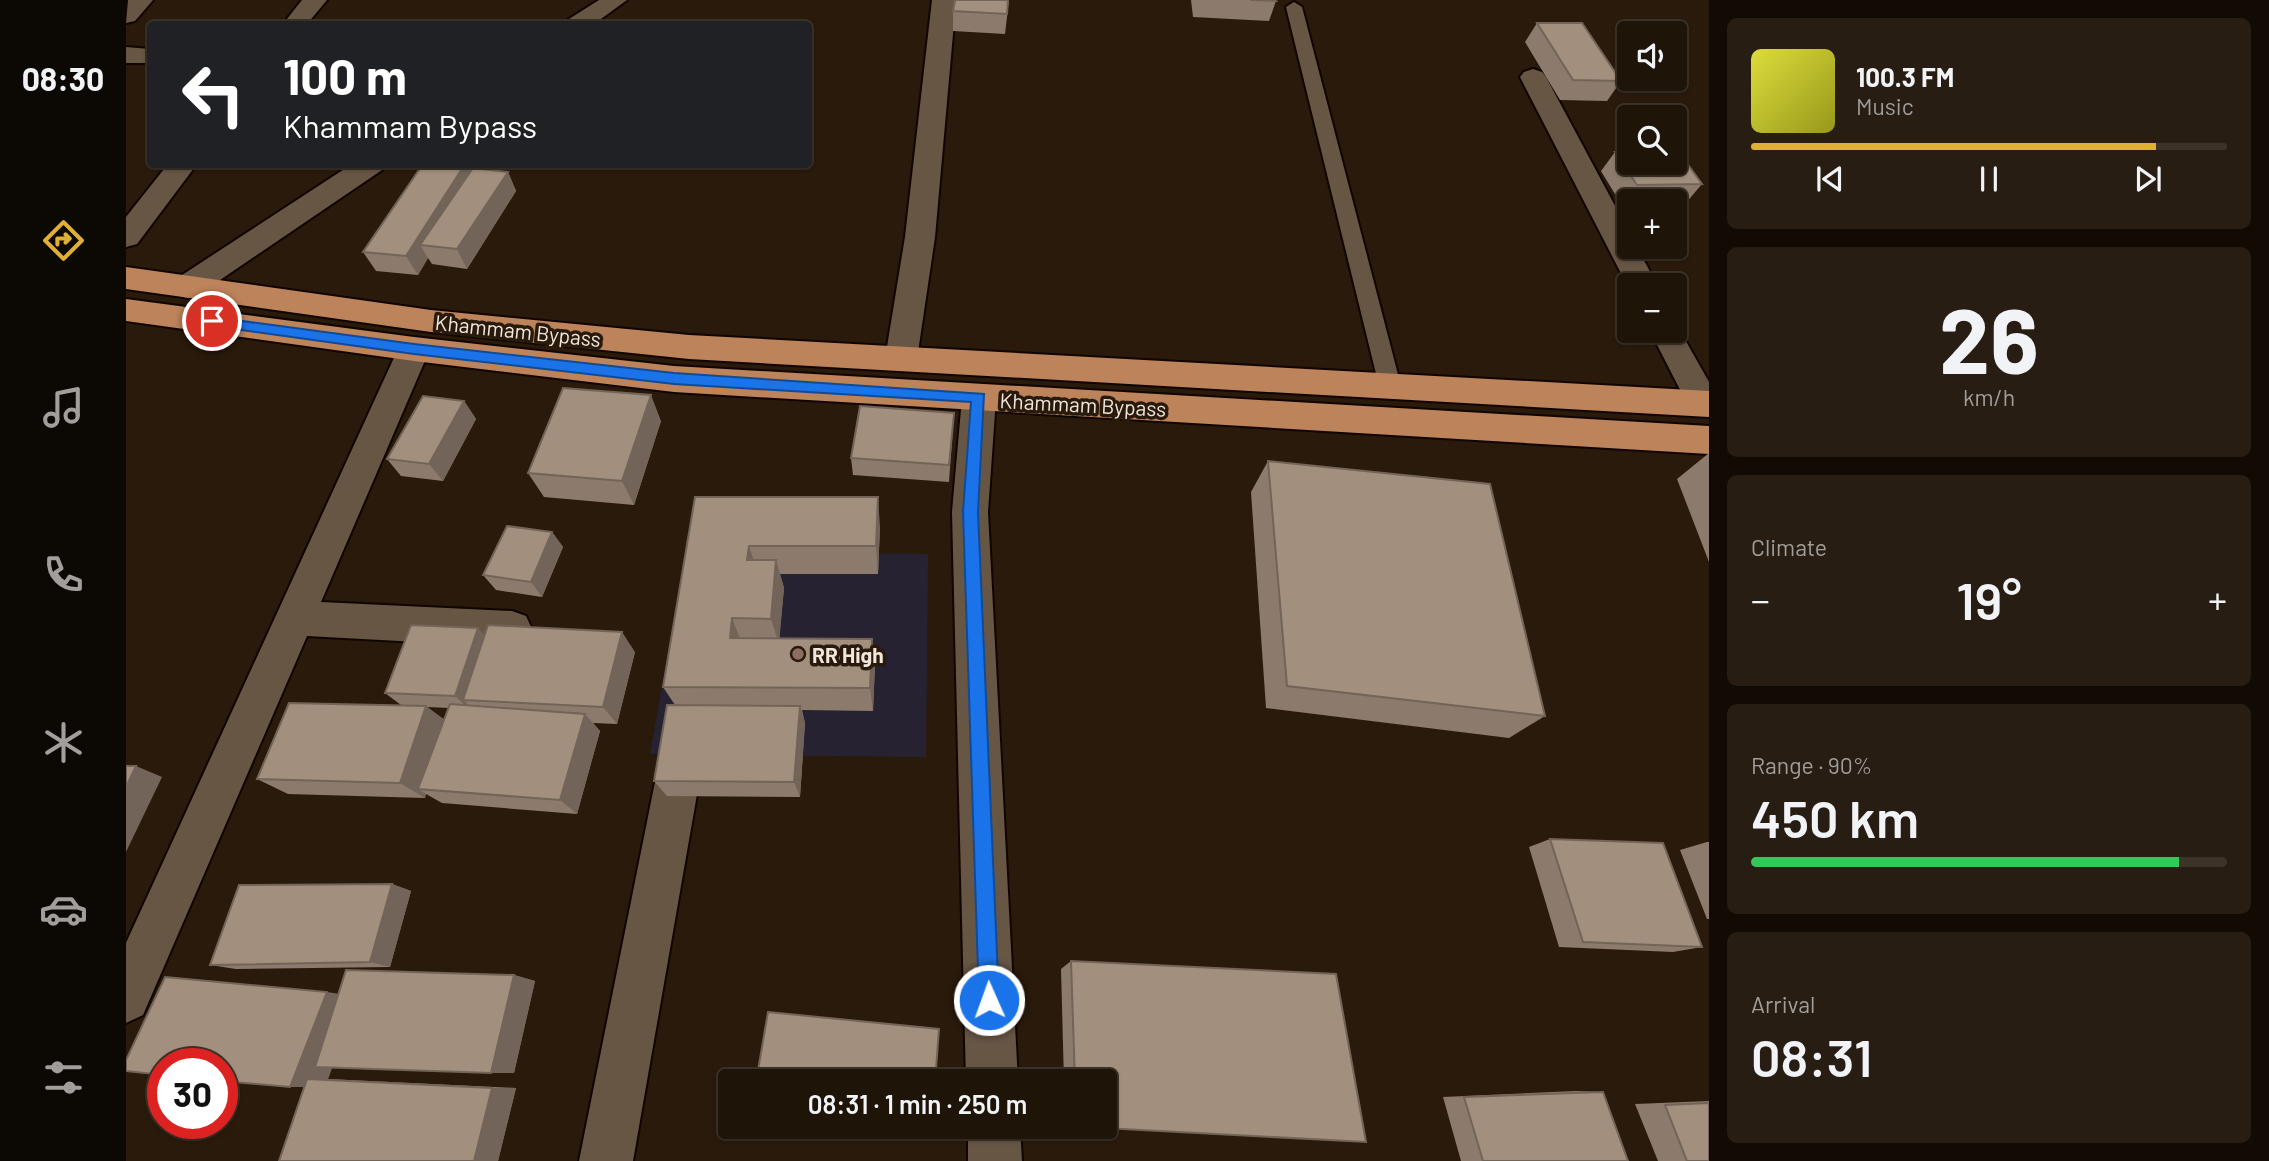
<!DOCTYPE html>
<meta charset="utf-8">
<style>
:root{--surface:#1f1408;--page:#271d12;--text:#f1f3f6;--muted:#a19e9c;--line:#3c3329;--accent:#e0b034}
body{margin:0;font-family:Barlow,sans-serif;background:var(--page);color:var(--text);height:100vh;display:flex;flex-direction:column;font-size:26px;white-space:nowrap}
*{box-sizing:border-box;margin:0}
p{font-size:23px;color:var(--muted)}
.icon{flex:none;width:38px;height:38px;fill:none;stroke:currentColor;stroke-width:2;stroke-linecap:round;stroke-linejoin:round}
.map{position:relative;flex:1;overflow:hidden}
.sheet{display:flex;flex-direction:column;gap:18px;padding:18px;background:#110b04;width:560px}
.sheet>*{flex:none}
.hud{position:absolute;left:21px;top:21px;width:665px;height:147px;border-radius:7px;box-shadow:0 2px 5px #0004,0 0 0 2px var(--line);background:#202124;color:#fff;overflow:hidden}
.fabs{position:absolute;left:1491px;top:21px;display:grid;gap:14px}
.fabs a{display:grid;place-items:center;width:70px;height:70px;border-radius:7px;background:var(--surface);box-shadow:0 2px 5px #0004,0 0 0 2px var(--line);font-size:35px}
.speed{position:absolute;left:21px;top:1048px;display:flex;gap:14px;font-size:35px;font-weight:700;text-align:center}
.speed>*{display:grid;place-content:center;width:91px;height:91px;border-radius:50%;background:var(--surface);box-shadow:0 2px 5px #0004,0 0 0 2px var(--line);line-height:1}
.speed .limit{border:10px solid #d22;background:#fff;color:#111}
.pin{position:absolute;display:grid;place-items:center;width:60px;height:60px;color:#fff;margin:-30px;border:4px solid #fff;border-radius:50%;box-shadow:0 2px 7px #0007}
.me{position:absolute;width:77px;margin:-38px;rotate:358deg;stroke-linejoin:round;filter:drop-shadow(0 0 5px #0008)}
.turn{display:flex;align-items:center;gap:24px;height:147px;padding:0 21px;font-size:32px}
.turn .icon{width:91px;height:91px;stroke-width:2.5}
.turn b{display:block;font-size:49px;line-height:60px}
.big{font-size:52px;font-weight:600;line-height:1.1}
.sheet .widget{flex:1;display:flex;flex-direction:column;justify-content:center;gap:10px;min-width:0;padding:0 24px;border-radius:10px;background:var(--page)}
.sheet .dial{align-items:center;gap:0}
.dial b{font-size:91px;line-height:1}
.song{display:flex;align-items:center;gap:21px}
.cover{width:84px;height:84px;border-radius:10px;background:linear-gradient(135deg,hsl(60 70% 55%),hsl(60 70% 35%))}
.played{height:7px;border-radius:4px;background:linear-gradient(90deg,var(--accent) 85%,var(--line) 85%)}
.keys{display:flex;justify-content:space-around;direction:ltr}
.heat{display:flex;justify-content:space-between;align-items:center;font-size:38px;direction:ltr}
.charge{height:10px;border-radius:5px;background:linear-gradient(90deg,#34c759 90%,var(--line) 0)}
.trip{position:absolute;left:592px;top:1069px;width:399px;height:70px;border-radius:7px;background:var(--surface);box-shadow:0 2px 5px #0004,0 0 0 2px var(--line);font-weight:600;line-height:70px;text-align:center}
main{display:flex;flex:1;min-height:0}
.dock{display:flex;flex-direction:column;width:126px;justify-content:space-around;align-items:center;background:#0c0803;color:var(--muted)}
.dock .icon{width:49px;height:49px}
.dock .on{color:var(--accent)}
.dock b{font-size:32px;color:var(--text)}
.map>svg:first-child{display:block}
</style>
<main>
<nav class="dock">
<b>08:30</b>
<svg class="icon on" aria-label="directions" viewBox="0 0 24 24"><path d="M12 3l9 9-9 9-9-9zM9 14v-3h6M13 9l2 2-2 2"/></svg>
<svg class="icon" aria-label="music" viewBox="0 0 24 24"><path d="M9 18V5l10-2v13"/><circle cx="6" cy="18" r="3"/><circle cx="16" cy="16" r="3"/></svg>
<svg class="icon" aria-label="phone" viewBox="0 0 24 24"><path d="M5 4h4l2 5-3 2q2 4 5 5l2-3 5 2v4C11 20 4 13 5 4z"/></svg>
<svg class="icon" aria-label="climate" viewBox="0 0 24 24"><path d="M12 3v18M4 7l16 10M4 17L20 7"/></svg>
<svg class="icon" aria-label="car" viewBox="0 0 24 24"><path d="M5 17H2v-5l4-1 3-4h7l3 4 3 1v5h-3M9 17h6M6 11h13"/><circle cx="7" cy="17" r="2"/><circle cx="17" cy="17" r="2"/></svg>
<svg class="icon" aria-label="filters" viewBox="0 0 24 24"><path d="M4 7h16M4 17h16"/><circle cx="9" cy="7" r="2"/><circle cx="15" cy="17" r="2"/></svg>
</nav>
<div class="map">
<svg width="1583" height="1161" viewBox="0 0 1583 1161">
<rect width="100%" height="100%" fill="#291a0b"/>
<path fill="#262231" d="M 560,552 L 802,554 L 800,757 L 524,754 Z"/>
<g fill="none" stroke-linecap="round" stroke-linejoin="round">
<g stroke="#110500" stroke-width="4">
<path id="lane" d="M 1168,2 L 1176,7 L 1275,386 L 1272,392 L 1256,392 L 1253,386 L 1160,7 Z"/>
</g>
<g stroke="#110500" stroke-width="4">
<path id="street" d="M 2,0 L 27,0 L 9,21 L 0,23 Z
M 176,0 L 201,0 L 181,24 L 157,24 Z
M 473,0 L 501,0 L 468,24 L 440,24 L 443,19 Z
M 806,0 L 830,0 L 809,237 L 791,359 L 787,368 L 775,371 L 763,368 L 759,359 L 779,237 Z
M 0,47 L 24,49 L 24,63 L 0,63 Z
M 1407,69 L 1416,72 L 1420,77 L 1503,232 L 1503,247 L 1511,247 L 1531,285 L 1503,285 L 1503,290 L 1501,285 L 1394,77 L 1398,72 Z
M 42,164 L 71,164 L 11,244 L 0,247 L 0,217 Z
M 226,164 L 260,164 L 256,170 L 72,295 L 61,298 L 50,295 L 45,287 L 50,279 Z
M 1549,322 L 1583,382 L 1583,415 L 1566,413 L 1524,331 L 1549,331 Z
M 288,337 L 300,341 L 304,349 L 195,602 L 386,611 L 400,616 L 406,629 L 400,642 L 386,647 L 181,636 L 17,1015 L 0,1023 L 0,943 L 272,349 L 276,341 Z
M 853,385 L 865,389 L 870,398 L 862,512 L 892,1082 L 840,1082 L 826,512 L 836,398 L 841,389 Z
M 552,756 L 567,762 L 574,777 L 507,1161 L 453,1161 L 530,777 L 537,762 Z
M 842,1127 L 894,1127 L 896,1161 L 842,1161 Z"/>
</g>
<g stroke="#110500" stroke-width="4">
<path id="highway" d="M 0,267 L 305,310 L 563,335 L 1583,391 L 1583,417 L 563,359 L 305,332 L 0,289 Z
M 0,299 L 288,337 L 548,366 L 1583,426 L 1583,454 L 548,392 L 288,361 L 0,321 Z"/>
</g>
<use href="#lane" fill="#685645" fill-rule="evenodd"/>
<use href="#street" fill="#685645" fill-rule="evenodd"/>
<use href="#highway" fill="#bd835b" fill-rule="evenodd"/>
</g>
<path fill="#8c7b6c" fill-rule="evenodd" d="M 883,0 L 879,34 L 827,31 L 827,11 Z
M 1065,0 L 1149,0 L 1150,1 L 1143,21 L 1067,17 Z
M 1411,23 L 1495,81 L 1481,101 L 1434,100 L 1399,42 Z
M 1489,152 L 1576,184 L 1559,204 L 1549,204 L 1549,201 L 1503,201 L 1503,204 L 1495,204 L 1475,171 Z
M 297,164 L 344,164 L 346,169 L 382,172 L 390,191 L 341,269 L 306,264 L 302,258 L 292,275 L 250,271 L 237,252 Z
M 338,401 L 350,419 L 317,481 L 275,476 L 261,459 Z
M 828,413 L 823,482 L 727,475 L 725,458 Z
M 535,421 L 508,505 L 418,497 L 402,473 Z
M 1583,453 L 1583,562 L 1551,479 Z
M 1142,461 L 1419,716 L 1383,738 L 1140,708 L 1125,492 Z
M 569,497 L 754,527 L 752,574 L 654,574 L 658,588 L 653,639 L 749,664 L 747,711 L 676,710 L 679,723 L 674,797 L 541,796 L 528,781 L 549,705 L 537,687 Z
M 426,532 L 437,547 L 416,597 L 370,590 L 357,575 Z
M 359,635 L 509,652 L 491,724 L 467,723 L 474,731 L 451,814 L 316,803 L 300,794 L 299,798 L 162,794 L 131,779 L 275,705 L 259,693 ZM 301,707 L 323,708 L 318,720 Z
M 1424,839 L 1576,947 L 1547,952 L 1433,947 L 1403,847 Z
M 1581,842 L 1583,842 L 1583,919 L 1581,919 L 1554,850 Z
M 266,884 L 285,891 L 264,967 L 110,969 L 84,965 Z
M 945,961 L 978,1082 L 938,1082 L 935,969 Z
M 388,975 L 409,981 L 388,1073 L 206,1067 L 202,1079 L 390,1088 L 372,1161 L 153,1161 L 213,994 Z
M 1450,1091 L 1477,1092 L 1502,1161 L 1335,1161 L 1317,1097 Z
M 1583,1101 L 1583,1161 L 1532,1161 L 1509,1104 Z"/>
<path fill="#726458" d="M 339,164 L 344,164 L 351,179 L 294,245 L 302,258 L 292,275 L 280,256 Z
M 382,172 L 390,191 L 341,269 L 331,249 Z
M 525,395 L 535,421 L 508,505 L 496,481 Z
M 338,401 L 350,419 L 317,481 L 303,464 Z
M 752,497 L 754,527 L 752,574 L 750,546 Z
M 426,532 L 437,547 L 416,597 L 405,582 Z
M 623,546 L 632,574 L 621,560 Z
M 650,560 L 658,588 L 653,644 L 645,619 Z
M 606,618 L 616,644 L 604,638 Z
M 352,628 L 365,642 L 337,700 L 344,706 L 343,709 L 329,696 Z
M 496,632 L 509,652 L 491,724 L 477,707 Z
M 746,639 L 749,664 L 747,711 L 744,688 Z
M 300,706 L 323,723 L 292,789 L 300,794 L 299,798 L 274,783 Z
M 674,706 L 679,723 L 674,797 L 668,782 Z
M 459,714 L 474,731 L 451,814 L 434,800 Z
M 10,766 L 36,777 L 0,852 L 0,787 Z
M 266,884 L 285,891 L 264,967 L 244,962 Z
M 388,975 L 409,981 L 388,1073 L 365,1073 Z
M 201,992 L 233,997 L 202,1079 L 181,1079 L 199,1087 L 164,1087 Z
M 366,1088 L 390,1088 L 372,1161 L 348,1161 Z"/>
<path fill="#a38f7d" stroke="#726458" stroke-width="2" d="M 829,0 L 882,0 L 881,14 L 827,11 Z
M 1124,0 L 1149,0 L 1150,1 Z
M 1411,23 L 1456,23 L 1495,81 L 1447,80 Z
M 1549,151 L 1552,151 L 1576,184 L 1511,185 L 1489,152 L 1503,152 L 1503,163 L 1549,163 Z
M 297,164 L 339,164 L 280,256 L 237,252 Z
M 347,168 L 382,172 L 331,249 L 294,245 Z
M 437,388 L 525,395 L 496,481 L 402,473 Z
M 297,396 L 338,401 L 303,464 L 261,459 Z
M 734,406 L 828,413 L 823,465 L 725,458 Z
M 1142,461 L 1364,484 L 1419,716 L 1161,686 Z
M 569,497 L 752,497 L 750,546 L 623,546 L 621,560 L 650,560 L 645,619 L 606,618 L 604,638 L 746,639 L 744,688 L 537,687 Z
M 381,526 L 426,532 L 405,582 L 357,575 Z
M 285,625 L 352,628 L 329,696 L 259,693 Z
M 362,625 L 496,632 L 477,707 L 337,700 Z
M 163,703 L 300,706 L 274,783 L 131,779 Z
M 324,704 L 459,714 L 434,800 L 292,789 Z
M 541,705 L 674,706 L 668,782 L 528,781 Z
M 0,766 L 10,766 L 0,787 Z
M 1424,839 L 1537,843 L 1576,947 L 1457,942 Z
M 266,884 L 244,962 L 84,965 L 113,885 Z
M 945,961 L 1210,974 L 1240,1142 L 959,1127 L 978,1127 L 978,1082 L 949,1082 Z
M 220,970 L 388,975 L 365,1073 L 189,1067 Z
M 39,977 L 201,992 L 164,1087 L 96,1081 L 96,1064 L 37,1064 L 37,1075 L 0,1071 L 0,1060 Z
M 642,1012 L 813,1029 L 809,1082 L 630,1082 Z
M 181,1079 L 366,1088 L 348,1161 L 153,1161 Z
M 1477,1092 L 1502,1161 L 1357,1161 L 1338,1097 Z
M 1583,1103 L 1583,1161 L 1561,1161 L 1539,1105 Z"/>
<path fill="#1a73e8" stroke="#114b97" stroke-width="2" d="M 86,317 L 288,344 L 548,373 L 858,394 L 852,512 L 873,1000 L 870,1007 L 863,1010 L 856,1007 L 853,1000 L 837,512 L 845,402 L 548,384 L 288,354 L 86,326 L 79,321 Z"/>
<circle fill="#8d6e63" stroke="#291a0b" stroke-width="2.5" cx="672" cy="654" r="7"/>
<g text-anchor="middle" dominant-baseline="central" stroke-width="7" stroke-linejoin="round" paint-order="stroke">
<g font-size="21" fill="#f1e7dd" stroke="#291a0b">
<text transform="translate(392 330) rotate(6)">Khammam Bypass</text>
<text transform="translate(957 404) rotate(3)">Khammam Bypass</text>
</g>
<g font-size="21" font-weight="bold" fill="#f1e7dd" stroke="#291a0b" text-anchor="start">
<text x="686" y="654">RR High</text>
</g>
</g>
</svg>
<div class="fabs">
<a><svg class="icon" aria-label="sound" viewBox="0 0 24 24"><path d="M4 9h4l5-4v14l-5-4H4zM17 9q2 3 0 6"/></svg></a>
<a><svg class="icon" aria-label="search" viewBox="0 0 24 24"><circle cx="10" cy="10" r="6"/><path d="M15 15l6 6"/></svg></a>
<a>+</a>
<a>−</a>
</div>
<div class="speed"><div class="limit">30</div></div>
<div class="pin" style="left:86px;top:321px;background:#d93025"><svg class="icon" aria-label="arrive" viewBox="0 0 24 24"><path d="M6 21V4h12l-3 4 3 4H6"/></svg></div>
<svg class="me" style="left:863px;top:1000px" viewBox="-20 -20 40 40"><circle r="17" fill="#1a73e8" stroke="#fff" stroke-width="3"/><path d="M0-11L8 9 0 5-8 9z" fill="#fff"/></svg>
<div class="trip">08:31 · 1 min · 250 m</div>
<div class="hud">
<div class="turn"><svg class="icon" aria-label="left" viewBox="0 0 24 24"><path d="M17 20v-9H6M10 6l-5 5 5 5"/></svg><div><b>100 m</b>Khammam Bypass</div></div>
</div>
</div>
<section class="sheet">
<div class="widget">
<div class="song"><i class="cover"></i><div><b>100.3 FM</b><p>Music</p></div></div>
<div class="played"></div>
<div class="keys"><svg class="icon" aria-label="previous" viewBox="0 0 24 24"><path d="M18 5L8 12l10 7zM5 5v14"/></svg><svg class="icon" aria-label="pause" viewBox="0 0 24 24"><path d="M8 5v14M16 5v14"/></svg><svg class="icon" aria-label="next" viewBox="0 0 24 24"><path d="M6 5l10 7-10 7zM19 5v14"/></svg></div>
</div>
<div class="widget dial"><b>26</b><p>km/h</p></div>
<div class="widget"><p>Climate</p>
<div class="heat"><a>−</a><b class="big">19°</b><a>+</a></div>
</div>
<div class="widget"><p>Range · 90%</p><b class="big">450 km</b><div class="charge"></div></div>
<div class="widget"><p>Arrival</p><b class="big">08:31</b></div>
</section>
</main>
